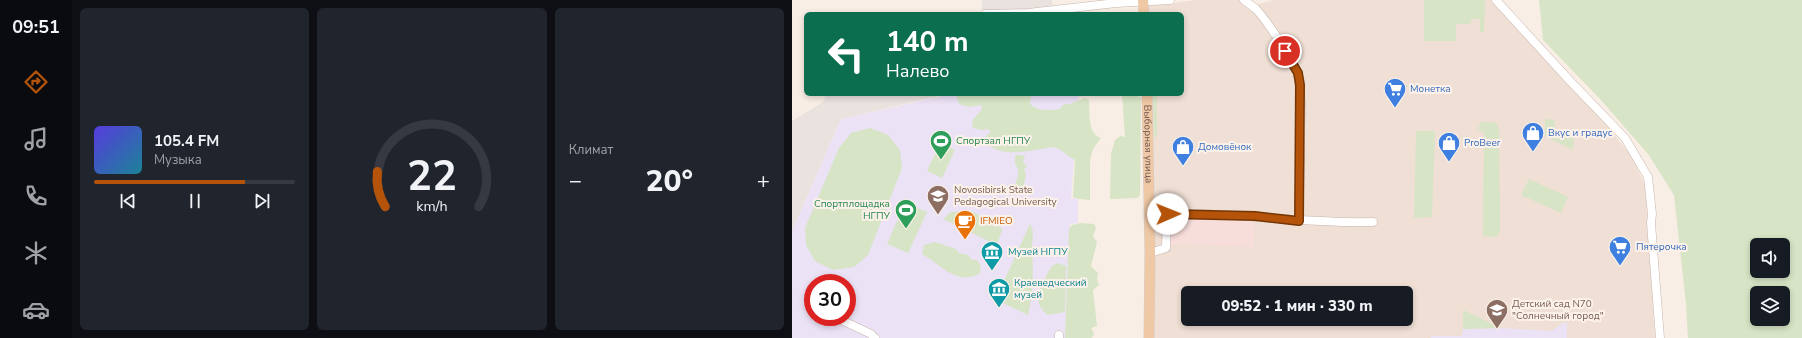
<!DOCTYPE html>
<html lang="ru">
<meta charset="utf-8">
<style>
:root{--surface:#171b24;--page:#20242c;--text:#f1f3f6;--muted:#9ea1a6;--line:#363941;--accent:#b45309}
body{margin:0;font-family:"Nunito Sans",sans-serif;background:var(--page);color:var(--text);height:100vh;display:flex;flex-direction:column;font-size:15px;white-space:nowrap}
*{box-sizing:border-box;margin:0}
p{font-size:13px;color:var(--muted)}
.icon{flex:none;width:22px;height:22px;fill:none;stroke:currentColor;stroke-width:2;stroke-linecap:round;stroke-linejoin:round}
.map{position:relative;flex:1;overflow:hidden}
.drawer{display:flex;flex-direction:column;gap:8px;padding:8px;background:#0d0f14;width:720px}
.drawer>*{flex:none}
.hud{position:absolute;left:12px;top:12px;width:380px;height:84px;border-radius:6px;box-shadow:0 2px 6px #0003;background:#0b6e4f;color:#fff;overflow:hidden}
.controls{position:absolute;left:958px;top:238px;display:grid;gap:8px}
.controls a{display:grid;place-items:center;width:40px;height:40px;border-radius:6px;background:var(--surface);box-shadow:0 2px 6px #0003;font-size:20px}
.speed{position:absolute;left:12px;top:274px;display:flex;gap:8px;font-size:20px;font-weight:700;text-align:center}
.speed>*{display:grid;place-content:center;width:52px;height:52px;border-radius:50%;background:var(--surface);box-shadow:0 2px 6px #0003;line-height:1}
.speed .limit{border:6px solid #d22;background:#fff;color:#111}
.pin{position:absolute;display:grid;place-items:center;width:34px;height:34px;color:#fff;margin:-17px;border:2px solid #fff;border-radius:50%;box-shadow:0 1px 4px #0007}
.me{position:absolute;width:44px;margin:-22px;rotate:89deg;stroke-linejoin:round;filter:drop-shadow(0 0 3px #0008)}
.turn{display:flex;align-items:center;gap:14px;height:84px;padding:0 16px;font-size:18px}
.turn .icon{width:52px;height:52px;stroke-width:2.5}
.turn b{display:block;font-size:28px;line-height:34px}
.big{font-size:30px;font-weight:800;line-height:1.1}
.drawer .card{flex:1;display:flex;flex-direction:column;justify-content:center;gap:6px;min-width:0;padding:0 14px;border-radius:6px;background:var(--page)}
.drawer .dial{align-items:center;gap:0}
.dial svg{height:104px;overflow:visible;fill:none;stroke:var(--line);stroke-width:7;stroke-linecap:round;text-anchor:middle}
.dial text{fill:var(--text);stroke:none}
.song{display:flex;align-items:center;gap:12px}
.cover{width:48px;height:48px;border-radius:6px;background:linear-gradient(135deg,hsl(250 70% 55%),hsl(190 70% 35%))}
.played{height:4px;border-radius:2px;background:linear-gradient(90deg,var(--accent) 75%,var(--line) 75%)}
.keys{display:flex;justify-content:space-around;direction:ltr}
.heat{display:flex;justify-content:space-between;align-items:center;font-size:22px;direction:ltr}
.drawer .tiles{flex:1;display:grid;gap:8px;grid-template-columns:repeat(3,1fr)}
.trip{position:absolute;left:389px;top:286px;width:232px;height:40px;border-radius:6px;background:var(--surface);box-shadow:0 2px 6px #0003;font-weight:800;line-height:40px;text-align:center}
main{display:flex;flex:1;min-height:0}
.dock{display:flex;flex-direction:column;width:72px;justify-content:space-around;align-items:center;background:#090b0e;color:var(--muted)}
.dock .icon{width:28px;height:28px}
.dock .current{color:var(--accent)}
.dock b{font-size:18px;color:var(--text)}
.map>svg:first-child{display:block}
</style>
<main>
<nav class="dock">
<b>09:51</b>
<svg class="icon current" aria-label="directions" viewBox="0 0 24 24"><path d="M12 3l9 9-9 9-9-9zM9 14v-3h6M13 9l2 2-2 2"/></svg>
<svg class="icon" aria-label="music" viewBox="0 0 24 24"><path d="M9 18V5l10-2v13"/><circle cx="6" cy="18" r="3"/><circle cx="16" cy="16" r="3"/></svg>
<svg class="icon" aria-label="phone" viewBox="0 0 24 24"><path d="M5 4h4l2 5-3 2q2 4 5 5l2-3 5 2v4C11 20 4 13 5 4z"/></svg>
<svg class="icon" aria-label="climate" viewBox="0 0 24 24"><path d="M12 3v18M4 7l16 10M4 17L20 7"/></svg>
<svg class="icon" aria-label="car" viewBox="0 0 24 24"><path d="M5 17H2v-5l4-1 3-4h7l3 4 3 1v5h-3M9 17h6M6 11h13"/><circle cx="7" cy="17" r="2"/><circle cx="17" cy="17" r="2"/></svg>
</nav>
<section class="drawer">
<div class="tiles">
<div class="card">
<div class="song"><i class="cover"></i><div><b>105.4 FM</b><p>Музыка</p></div></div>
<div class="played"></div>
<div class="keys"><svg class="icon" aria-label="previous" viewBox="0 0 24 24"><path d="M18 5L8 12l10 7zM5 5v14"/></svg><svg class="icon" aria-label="pause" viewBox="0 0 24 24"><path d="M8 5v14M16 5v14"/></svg><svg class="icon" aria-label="next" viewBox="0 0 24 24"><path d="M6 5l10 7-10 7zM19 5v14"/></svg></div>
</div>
<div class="card dial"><svg viewBox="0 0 100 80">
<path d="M14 69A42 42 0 1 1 86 69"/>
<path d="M14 69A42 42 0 0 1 8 42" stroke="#b45309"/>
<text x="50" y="56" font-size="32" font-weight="700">22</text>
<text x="50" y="72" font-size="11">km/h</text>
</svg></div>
<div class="card"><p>Климат</p>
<div class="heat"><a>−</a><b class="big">20°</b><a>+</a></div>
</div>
</div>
</section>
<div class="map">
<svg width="1010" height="338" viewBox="0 0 1010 338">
<rect width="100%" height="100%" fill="#f9eee5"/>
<path fill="#efdfd4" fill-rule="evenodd" d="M 404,0 L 447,0 L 458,6 L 482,0 L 700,0 L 814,124 L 839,156 L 853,185 L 863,338 L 362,338 L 360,94 L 390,94 L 390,14 L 357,14 L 356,6 ZM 396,293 L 614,293 L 614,319 L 396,319 Z"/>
<path fill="#f8deda" d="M 375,214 L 463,217 L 462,247 L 374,244 Z"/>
<path fill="#e9e2de" d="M 190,0 L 260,0 L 260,14 L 190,14 Z
M 34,94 L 154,94 L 49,119 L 0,231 L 0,121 L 31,102 Z"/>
<path fill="#ebe2f5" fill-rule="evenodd" d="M 159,94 L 287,94 L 279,198 L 286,199 L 286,223 L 278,224 L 273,338 L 0,338 L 0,231 L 49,119 ZM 21,283 L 55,283 L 55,317 L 21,317 Z
M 775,322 L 775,338 L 639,338 L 639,336 L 670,336 L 671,329 L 709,328 L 760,331 L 769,324 Z"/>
<path fill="#d7e4c5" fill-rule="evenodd" d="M 632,0 L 693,0 L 692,32 L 688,32 L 688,19 L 679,19 L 679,24 L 664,24 L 664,41 L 632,41 Z
M 747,0 L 1010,0 L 1010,338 L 896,338 L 894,304 L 882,195 L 856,154 L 808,99 L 751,40 ZM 965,245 L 991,245 L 991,271 L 965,271 ZM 965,293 L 991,293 L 991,319 L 965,319 Z
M 626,85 L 636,88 L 639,93 L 634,94 C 629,82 607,89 597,89 L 597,86 Z
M 164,94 L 236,94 L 239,96 L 238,104 C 247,112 257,110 268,109 L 272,104 L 278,104 L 293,98 L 297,100 C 298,113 295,133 309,138 L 301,149 L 298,161 L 298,200 L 287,199 L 281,197 L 283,160 C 275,156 269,148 261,147 C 239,150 209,160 192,141 L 193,137 L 199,132 L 196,129 L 189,130 L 181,128 L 180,121 L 190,109 L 189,105 L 176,107 L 167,104 Z
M 361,94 L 365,94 L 365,138 L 362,136 Z
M 330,95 L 332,95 L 333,97 L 334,95 L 343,95 L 349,98 L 348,195 L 345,198 L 318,199 L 319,154 L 323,140 L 329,136 L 333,137 Z
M 753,119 L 763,120 L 762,134 L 782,138 L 781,150 L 753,136 Z
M 689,122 L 701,122 L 705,124 L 707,131 L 708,231 L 706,235 L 701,237 L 691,236 L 692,133 L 686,129 Z
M 78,128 L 96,135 L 108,150 L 110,168 L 76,255 L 62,267 L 41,270 L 23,261 L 14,245 L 13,228 L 47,148 L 59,133 Z
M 624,131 L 643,131 L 640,217 L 622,218 Z
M 148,143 L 163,150 L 150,178 L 135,171 Z
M 223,155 L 230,155 L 233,157 L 231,162 L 235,167 L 232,169 L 234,175 L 230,193 L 222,193 L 214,190 L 216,186 L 223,184 C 226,177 229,171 223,164 Z
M 737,179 L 776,197 L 769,213 L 729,195 Z
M 113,203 L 135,212 L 116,253 L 95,244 Z
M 180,211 L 198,222 L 202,227 L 207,225 L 210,230 L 205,245 L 151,219 L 159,212 Z
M 289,223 L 302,224 L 304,228 L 301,236 L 305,242 L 299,266 L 306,273 L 305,279 L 307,285 L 301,290 L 305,326 L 299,328 L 302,333 L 300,338 L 273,338 L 277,229 L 280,225 Z
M 238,224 C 243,233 240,235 240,245 C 241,269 242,291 236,315 L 198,297 L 200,291 L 206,294 Z
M 143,242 L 164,249 L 167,253 L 176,255 L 180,260 L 185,260 L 189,266 L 188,273 C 166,287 148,264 130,254 L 132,245 Z
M 266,263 L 274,266 L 273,312 L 256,315 C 236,300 251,283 260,266 Z
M 671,310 L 709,328 L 671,329 Z"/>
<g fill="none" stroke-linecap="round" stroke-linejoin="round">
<g stroke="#c8b5ad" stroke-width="9">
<path id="minor" d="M 452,0 L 464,9 L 470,16 L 488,41 L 506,73 L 509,102 L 507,221
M 704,0 L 779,82 L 833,138 L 856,177 L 860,214 L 859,223 L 868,338
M 193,14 L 236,13 L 324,3 L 378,0
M 358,253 L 374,248 L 375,214 C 444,212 512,224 581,222
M 43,317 L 79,334 L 83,338
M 267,338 L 267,335"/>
</g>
<g stroke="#d4ccca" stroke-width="11">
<g id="major">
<path d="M 351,0 L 352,14"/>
<path id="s1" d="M 355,94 L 358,253 L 357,338"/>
</g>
</g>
<use href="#minor" stroke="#fff" stroke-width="8"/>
<use href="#major" stroke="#efc8a5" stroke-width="10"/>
</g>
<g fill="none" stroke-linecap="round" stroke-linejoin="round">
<g stroke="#753606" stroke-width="10">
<path id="route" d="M 376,214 L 463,216 L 507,221 L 508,85 L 506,73 L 493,51"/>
</g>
<use href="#route" stroke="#b45309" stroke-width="7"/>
</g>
<defs>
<g id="supermarket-pin" transform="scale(1.15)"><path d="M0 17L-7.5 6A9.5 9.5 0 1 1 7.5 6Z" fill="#3f7fe0" stroke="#fcf2ea"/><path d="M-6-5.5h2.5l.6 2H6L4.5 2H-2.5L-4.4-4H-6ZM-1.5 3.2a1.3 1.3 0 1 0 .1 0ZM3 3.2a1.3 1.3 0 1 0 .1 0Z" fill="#fff"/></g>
<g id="shop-pin" transform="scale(1.15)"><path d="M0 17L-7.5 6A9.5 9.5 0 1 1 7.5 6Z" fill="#3f7fe0" stroke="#fcf2ea"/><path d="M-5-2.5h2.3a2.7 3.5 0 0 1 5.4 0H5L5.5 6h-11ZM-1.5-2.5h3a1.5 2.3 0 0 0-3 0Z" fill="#fff"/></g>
<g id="stadium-pin" transform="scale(1.15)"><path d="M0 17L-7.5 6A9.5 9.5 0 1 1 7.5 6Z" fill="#2e9e5b" stroke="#fcf2ea"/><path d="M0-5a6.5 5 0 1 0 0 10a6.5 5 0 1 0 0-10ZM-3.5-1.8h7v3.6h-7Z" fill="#fff"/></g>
<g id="university-pin" transform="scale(1.15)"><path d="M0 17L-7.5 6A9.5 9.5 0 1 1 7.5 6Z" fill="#8d6e63" stroke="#fcf2ea"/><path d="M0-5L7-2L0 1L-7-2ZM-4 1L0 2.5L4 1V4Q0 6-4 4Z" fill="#fff"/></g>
<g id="cafe-pin" transform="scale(1.15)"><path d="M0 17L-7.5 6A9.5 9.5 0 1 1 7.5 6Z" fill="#e8710a" stroke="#fcf2ea"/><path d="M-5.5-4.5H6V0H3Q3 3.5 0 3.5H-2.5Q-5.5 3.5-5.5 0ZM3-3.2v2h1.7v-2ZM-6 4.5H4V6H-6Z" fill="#fff"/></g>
<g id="museum-pin" transform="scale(1.15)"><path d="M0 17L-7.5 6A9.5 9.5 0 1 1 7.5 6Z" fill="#0f9aa8" stroke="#fcf2ea"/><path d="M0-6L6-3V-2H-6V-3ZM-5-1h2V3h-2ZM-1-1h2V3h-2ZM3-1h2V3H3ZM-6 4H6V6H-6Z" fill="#fff"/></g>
<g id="school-pin" transform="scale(1.15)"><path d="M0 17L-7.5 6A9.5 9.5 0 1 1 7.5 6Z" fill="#8d6e63" stroke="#fcf2ea"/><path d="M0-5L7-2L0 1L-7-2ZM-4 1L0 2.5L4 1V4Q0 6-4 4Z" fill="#fff"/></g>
</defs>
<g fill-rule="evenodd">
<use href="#supermarket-pin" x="603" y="89"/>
<use href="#shop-pin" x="741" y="133"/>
<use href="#stadium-pin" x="149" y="141"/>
<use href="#shop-pin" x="657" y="143"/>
<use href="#shop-pin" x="391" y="147"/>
<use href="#university-pin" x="146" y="196"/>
<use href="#stadium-pin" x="114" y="210"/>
<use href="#cafe-pin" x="173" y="221"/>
<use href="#supermarket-pin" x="828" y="247"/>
<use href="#museum-pin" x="200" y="252"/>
<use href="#museum-pin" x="207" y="289"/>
<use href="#school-pin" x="705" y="310"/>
</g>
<g text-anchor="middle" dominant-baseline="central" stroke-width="4" stroke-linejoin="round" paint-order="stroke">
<g font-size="10" fill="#366cbe" stroke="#fcf2ea" text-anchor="start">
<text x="618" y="89">Монетка</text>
<text x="756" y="133">Вкус и градус</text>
<text x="672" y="143">ProBeer</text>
<text x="406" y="147">Домовёнок</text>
<text x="844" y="247">Пятерочка</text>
</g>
<g font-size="10" fill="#27864d" stroke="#fcf2ea" text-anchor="start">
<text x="164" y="141">Спортзал НГПУ</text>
<text x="98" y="204" text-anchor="end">Спортплощадка<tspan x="98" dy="12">НГПУ</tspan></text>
</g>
<g font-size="10" fill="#6e544e" stroke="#fcf2ea">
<text stroke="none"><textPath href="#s1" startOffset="50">Выборная улица</textPath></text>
</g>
<g font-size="10" fill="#785e54" stroke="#fcf2ea" text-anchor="start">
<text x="162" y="190">Novosibirsk State<tspan x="162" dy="12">Pedagogical University</tspan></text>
<text x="720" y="304">Детский сад N70<tspan x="720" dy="12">"Солнечный город"</tspan></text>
</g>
<g font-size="10" fill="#c56008" stroke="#fcf2ea" text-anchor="start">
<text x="188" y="221">IFMIEO</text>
</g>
<g font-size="10" fill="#0d838f" stroke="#fcf2ea" text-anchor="start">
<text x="216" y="252">Музей НГПУ</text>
<text x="222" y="283">Краеведческий<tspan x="222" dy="12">музей</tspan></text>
</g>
</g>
</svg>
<div class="controls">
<a><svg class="icon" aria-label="sound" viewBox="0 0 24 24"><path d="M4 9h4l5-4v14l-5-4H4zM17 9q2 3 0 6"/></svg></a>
<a><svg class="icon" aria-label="layers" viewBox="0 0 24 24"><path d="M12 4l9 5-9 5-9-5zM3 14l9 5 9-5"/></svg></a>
</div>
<div class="speed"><div class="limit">30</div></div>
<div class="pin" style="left:493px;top:51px;background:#d93025"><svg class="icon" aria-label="arrive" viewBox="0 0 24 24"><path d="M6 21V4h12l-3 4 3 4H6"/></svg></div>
<svg class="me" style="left:376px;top:214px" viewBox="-20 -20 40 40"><circle r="19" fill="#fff"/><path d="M0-13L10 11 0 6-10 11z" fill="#b45309"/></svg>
<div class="trip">09:52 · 1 мин · 330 m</div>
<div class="hud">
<div class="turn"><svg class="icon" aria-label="left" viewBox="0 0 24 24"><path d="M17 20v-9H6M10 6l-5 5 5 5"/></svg><div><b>140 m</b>Налево</div></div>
</div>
</div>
</main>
